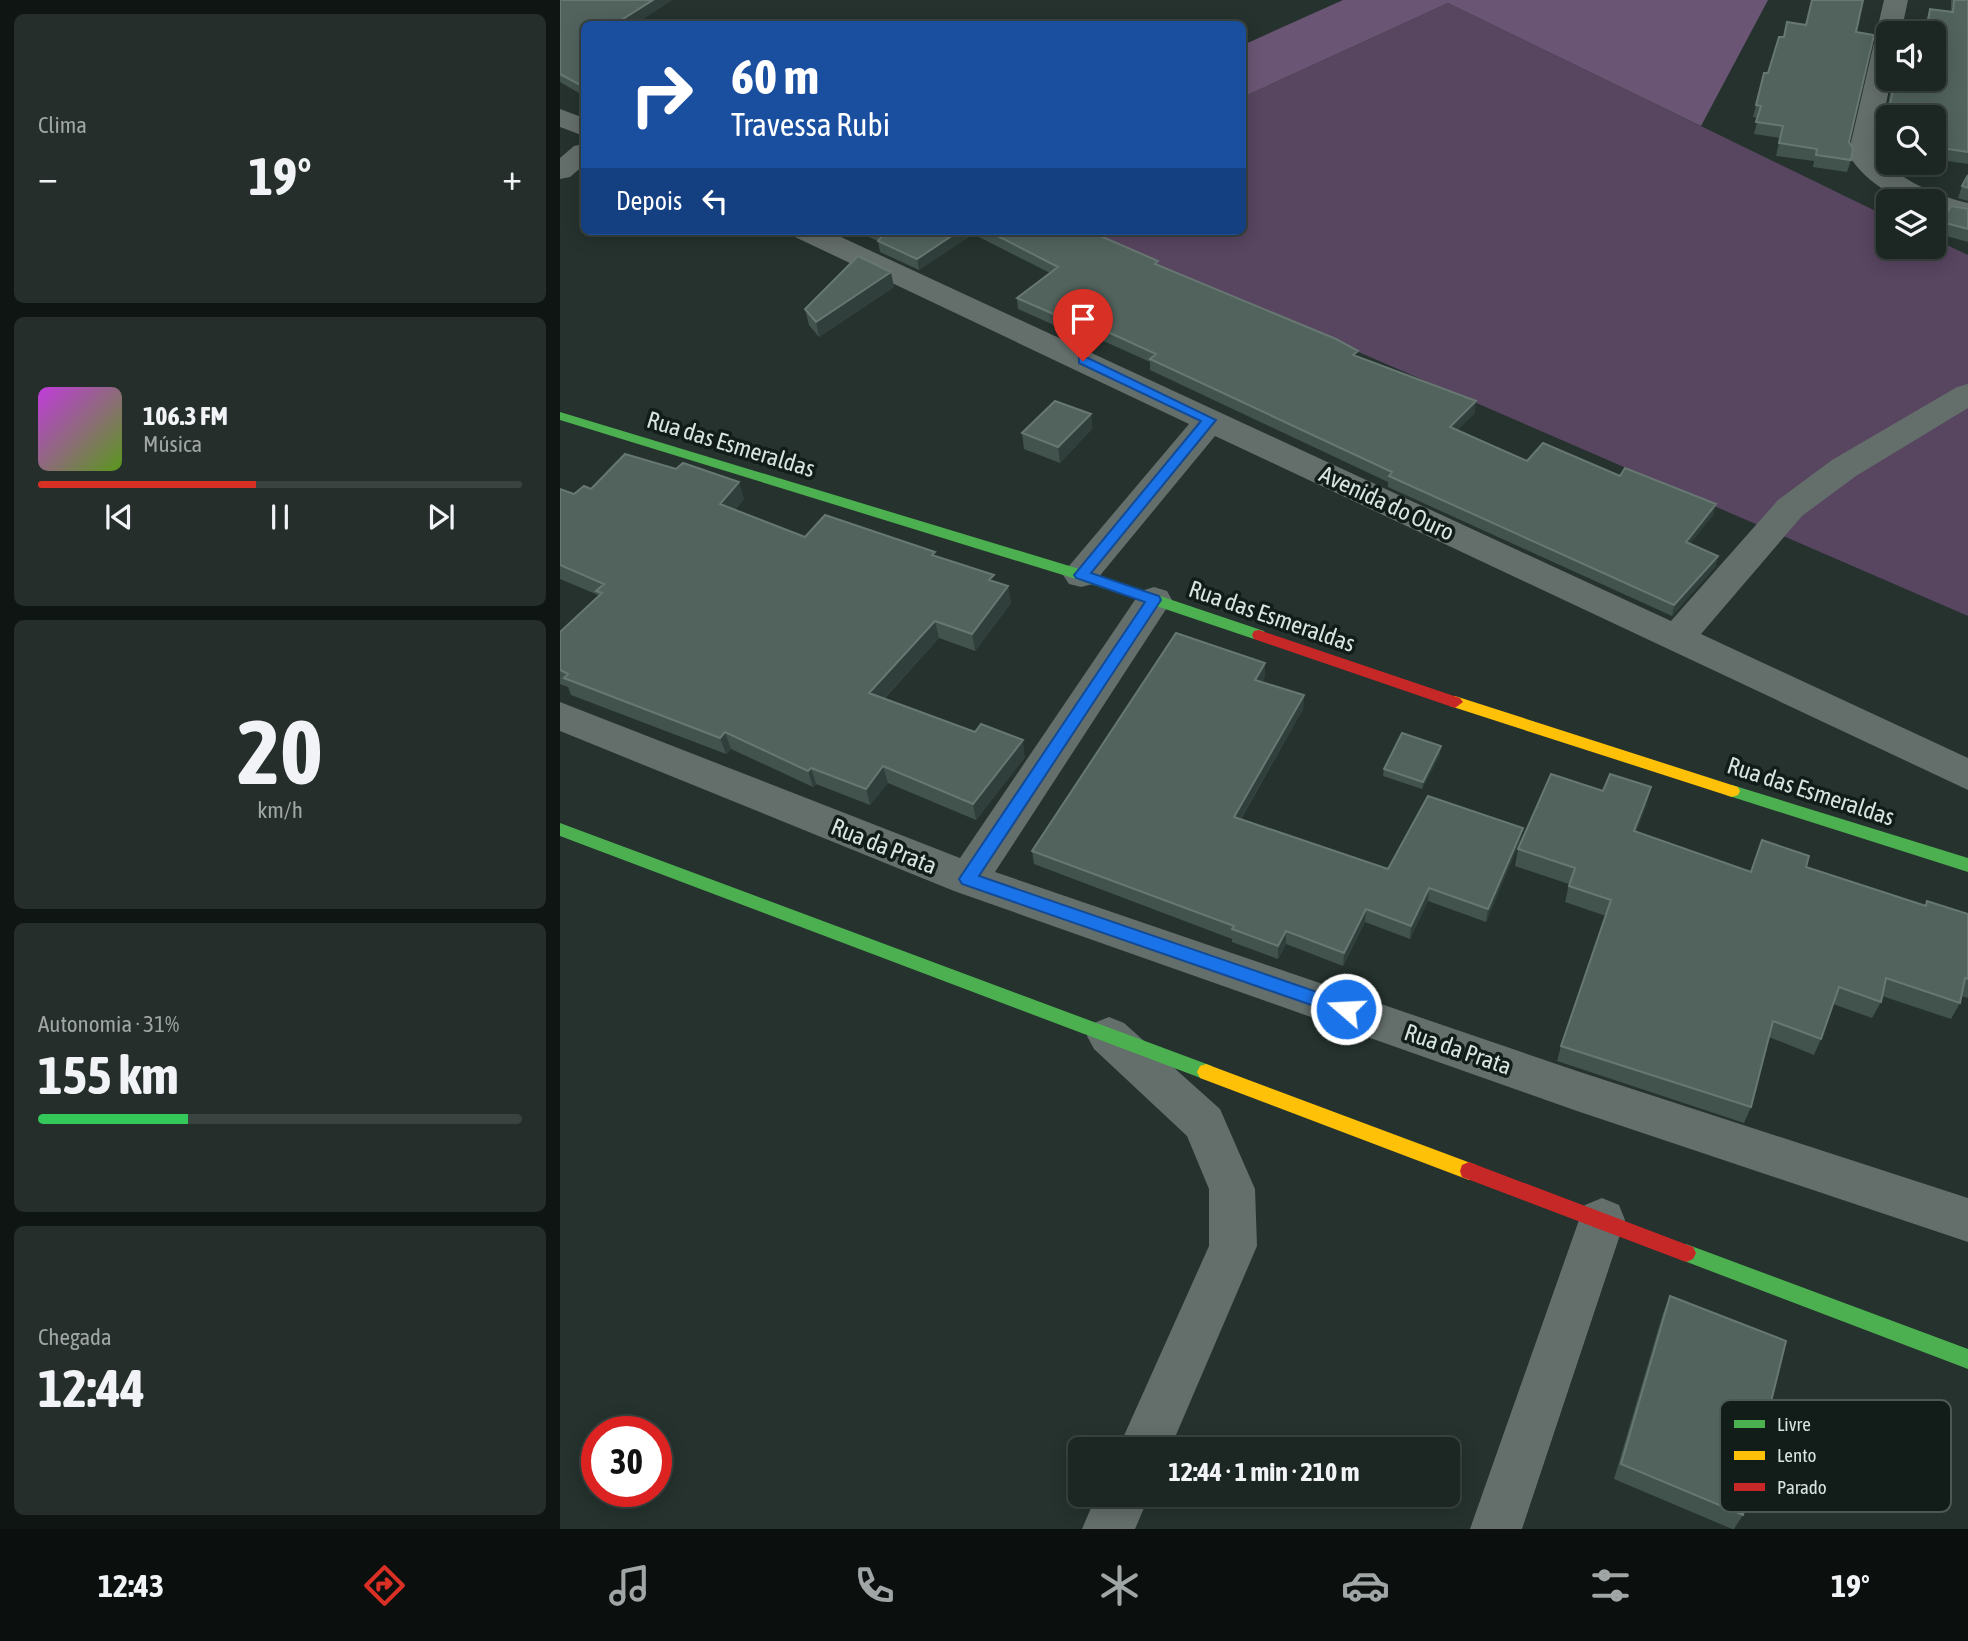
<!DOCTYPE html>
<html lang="pt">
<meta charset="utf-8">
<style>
:root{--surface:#1c2622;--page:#252e2a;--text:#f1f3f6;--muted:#a0a5a5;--line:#3a4340;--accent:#d93025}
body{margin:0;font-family:"Asap Condensed",sans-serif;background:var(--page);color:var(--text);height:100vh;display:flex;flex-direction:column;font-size:26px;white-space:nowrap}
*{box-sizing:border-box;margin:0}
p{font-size:23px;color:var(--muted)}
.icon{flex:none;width:38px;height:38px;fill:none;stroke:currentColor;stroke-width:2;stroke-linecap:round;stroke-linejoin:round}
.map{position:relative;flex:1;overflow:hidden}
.drawer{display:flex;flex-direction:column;gap:14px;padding:14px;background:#0f1513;width:560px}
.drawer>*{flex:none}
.top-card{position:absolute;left:21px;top:21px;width:665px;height:214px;border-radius:10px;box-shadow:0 4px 18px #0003,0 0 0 2px var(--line);background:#1a4fa0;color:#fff;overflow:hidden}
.buttons{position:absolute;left:1316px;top:21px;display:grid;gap:14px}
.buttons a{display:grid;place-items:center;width:70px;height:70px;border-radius:10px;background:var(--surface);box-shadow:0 4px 18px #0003,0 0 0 2px var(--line);font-size:35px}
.speed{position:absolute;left:21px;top:1416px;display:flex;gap:14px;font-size:35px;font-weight:700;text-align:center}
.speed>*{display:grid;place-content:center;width:91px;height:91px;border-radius:50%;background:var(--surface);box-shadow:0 4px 18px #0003,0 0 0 2px var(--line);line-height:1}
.speed .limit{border:10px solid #d22;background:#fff;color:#111}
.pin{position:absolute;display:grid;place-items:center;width:60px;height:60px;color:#fff;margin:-72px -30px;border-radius:50% 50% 50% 0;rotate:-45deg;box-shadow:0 0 7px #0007}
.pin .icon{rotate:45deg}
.me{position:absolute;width:77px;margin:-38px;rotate:289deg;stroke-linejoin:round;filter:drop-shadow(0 0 5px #0008)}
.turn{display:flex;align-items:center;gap:24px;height:147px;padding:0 35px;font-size:32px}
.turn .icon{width:91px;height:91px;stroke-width:2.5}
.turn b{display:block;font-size:49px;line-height:60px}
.then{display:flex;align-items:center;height:66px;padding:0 35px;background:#0003;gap:14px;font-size:26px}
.big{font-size:52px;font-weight:700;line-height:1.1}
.drawer .widget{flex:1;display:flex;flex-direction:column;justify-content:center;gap:10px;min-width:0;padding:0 24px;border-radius:10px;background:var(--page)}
.drawer .dial{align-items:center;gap:0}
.dial b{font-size:91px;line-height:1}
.song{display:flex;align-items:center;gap:21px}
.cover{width:84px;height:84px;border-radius:10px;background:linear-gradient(135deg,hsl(290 70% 55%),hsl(90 70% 35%))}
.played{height:7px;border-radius:4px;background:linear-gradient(90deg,var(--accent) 45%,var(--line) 45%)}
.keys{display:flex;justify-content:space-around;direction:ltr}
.heat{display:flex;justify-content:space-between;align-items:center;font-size:38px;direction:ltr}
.charge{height:10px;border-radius:5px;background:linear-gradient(90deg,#34c759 31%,var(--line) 0)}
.trip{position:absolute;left:508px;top:1437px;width:392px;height:70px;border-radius:10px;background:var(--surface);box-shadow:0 4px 18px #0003,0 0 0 2px var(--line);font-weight:700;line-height:70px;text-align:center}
.tab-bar{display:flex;height:112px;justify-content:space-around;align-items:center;background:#0b0f0e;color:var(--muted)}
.tab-bar .icon{width:49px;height:49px}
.tab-bar .on{color:var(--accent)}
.tab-bar b{font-size:32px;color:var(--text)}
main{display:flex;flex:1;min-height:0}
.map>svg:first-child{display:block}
</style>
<main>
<section class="drawer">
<div class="widget"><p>Clima</p>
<div class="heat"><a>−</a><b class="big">19°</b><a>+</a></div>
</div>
<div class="widget">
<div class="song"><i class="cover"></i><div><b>106.3 FM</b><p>Música</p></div></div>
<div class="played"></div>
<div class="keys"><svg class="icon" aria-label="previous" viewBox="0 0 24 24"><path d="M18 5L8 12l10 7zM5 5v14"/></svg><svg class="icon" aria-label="pause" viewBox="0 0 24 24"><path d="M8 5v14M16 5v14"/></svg><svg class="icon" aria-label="next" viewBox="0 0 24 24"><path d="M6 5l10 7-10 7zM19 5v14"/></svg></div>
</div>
<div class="widget dial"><b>20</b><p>km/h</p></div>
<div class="widget"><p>Autonomia · 31%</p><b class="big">155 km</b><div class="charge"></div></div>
<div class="widget"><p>Chegada</p><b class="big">12:44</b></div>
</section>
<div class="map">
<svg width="1408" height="1529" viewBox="0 0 1408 1529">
<rect width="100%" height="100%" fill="#25322e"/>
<path fill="#584560" d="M 888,3 L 1328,217 L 1328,247 L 1374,247 L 1374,239 L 1408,255 L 1408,616 L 519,231 L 682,231 L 683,97 Z"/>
<path fill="#6b5574" d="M 783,0 L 1208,0 L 1141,126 L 888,3 L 683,97 L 683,45 Z"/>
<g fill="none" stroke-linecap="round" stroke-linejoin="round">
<path fill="#646e6b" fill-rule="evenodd" d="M 1324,0 L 1348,0 L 1341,33 L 1328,33 L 1328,79 L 1331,79 L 1316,154 C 1340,180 1374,195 1408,203 L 1408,220 L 1374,211 L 1374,201 C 1335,201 1311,187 1288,155 Z
M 0,109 L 24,118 L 24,136 L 0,127 Z
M 24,144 L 24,165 L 10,177 L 0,179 L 0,158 L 14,146 Z
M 231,231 L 268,231 L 1111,621 L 1218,500 L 1272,460 L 1397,387 L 1408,384 L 1408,408 L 1296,476 L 1242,516 L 1141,634 L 1408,758 L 1408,790 L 655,436 L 533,584 L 521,587 L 509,584 L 503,575 L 509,566 L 629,424 L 235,237 Z
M 594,587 L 607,591 L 612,600 L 435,872 L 1017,1071 L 1408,1198 L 1408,1242 L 1017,1111 L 394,891 L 0,731 L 0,702 L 400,858 L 581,591 Z
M 549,1017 L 564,1023 L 660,1109 L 695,1189 L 697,1246 L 610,1449 L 558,1449 L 649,1246 L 649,1189 L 627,1136 L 534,1049 L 527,1036 L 534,1023 Z
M 1042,1198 L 1059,1205 L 1065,1220 L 962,1529 L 910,1529 L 1019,1220 L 1025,1205 Z
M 537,1494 L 590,1494 L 575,1529 L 522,1529 Z"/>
<path fill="#4caf50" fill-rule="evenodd" d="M 0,412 L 526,571 L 704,631 L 706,635 L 704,639 L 694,639 L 516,579 L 0,420 Z
M 1172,785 L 1408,858 L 1408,872 L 1166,795 L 1164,791 L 1166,787 Z
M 0,823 L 652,1066 L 655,1072 L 652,1078 L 646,1080 L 0,836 Z
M 1126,1244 L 1408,1349 L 1408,1369 L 1119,1259 L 1116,1253 L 1119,1247 Z"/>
<path fill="#ffc107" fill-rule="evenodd" d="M 895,696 L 1178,787 L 1180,791 L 1178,795 L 1172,797 L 890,706 L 887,702 L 890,698 Z
M 646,1064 L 916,1165 L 918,1171 L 916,1177 L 909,1180 L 640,1078 L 637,1072 L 640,1066 Z"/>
<path fill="#c62828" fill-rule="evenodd" d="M 699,630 L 900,698 L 903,702 L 895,708 L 694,639 L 692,635 L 694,631 Z
M 909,1162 L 1133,1247 L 1136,1253 L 1133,1259 L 1126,1262 L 902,1177 L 900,1171 L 902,1165 Z"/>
</g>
<path fill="#42534e" d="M 0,0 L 112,0 L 75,24 L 24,24 L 24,96 L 0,82 Z
M 1391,0 L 1408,0 L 1408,164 L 1374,159 L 1374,117 L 1328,117 L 1328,152 L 1319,151 L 1333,79 L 1374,79 L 1374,33 L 1364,33 L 1366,20 L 1370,9 L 1391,12 Z
M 1246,25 L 1296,32 L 1289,142 L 1291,160 L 1287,172 L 1253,167 L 1254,161 L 1216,156 L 1220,138 L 1194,134 L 1198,118 L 1193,117 L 1204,73 L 1208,73 L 1224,37 Z
M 1408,175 L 1408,201 L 1398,198 L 1402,186 Z
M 1408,209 L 1408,242 L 1379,234 L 1382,222 Z
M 295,231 L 529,231 L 598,265 L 798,357 L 915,413 L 897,430 L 967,461 L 1060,476 L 1156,504 L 1153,515 L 1130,543 L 1158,556 L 1155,567 L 1112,616 L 828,487 L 828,482 L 590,370 L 590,362 L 528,334 L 523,338 L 458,309 L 457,298 L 490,273 L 413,234 L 359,270 L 320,252 L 318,241 Z
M 334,287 L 259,337 L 249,325 L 245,309 Z
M 531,414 L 532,429 L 500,463 L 464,449 L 462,433 Z
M 0,489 L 14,494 L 31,489 L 184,499 L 175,510 L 245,537 L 376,557 L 435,582 L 448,586 L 451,603 L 415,651 L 379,638 L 324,699 L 465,757 L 416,820 L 328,783 L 310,805 L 256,784 L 253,787 L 171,749 L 166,754 L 11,695 L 8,687 L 0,684 L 0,632 L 39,597 L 38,595 L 0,579 Z
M 705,677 L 702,682 L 744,695 L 743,709 L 681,819 L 828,869 L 960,841 L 926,922 L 868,901 L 850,939 L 805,922 L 783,966 L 726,944 L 718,959 L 672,942 L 672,939 L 474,864 L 472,851 Z
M 880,754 L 862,789 L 823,776 L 824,769 Z
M 1043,791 L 1087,804 L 1076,832 L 1191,872 L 1246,867 L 1365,906 L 1367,901 L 1408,914 L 1408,998 L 1401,996 L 1400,1003 L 1391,1019 L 1322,996 L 1321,1002 L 1312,1018 L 1273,1004 L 1261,1039 L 1254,1055 L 1209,1037 L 1191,1107 L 1184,1123 L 997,1061 L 1001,1046 L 1046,916 L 1005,902 L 1009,884 L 955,866 L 958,849 Z
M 1110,1296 L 1183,1515 L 1174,1529 L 1172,1529 L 1054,1479 L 1103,1313 Z"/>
<path fill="#303f3b" d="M 93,0 L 112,0 L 75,24 L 55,24 Z
M 399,231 L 413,231 L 413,234 L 359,270 L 357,259 Z
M 331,272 L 334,287 L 259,337 L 256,322 Z
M 526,322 L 528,334 L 523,338 L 521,326 Z
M 916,401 L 915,413 L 889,439 L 890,427 Z
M 531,414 L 532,429 L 500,463 L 498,447 Z
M 179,482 L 184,499 L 165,521 L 160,504 Z
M 1156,504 L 1153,515 L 1123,553 L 1126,542 Z
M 1158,556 L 1155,567 L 1112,616 L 1114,605 Z
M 448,586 L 451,603 L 415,651 L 412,634 Z
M 375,621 L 379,638 L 313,710 L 309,693 Z
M 705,663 L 705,677 L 695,694 L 695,680 Z
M 744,695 L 743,709 L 674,830 L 674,817 Z
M 165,732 L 171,749 L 166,754 L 160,738 Z
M 463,740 L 465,757 L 416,820 L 413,804 Z
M 881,746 L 880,754 L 862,789 L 863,782 Z
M 323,766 L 328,783 L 310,805 L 306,789 Z
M 251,768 L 256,784 L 253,787 L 248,771 Z
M 1091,787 L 1087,804 L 1070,848 L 1074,831 Z
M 963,828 L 960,841 L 926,922 L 928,909 Z
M 869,888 L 868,901 L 850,939 L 851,926 Z
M 806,909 L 805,922 L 783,966 L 784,953 Z
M 726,931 L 726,944 L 718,959 L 718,946 Z"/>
<path fill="#52635e" stroke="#677772" stroke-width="2" d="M 0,0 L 93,0 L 55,24 L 24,24 L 24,87 L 0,74 Z
M 1252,0 L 1303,0 L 1296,32 L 1314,35 L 1289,142 L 1293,149 L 1291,160 L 1256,155 L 1257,149 L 1219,143 L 1223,126 L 1196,122 L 1201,106 L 1196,105 L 1204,73 L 1208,73 L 1219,37 L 1224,37 L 1227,22 L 1246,25 Z
M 1394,0 L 1408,0 L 1408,152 L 1374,147 L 1374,117 L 1328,117 L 1328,140 L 1323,139 L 1335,79 L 1374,79 L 1374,33 L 1366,33 L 1370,9 L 1393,12 Z
M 1408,175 L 1408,188 L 1402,186 Z
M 1391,206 L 1408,209 L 1408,229 L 1382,222 Z
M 320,231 L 399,231 L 357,259 L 318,241 L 325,233 Z
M 428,231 L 529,231 L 598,261 L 595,264 L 776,339 L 798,351 L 793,355 L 916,401 L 890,427 L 967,461 L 983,443 L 1060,476 L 1065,468 L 1156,504 L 1126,542 L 1158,556 L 1114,605 L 829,476 L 832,472 L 590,359 L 596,354 L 526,322 L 521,326 L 457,298 L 498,267 Z
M 298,256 L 331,272 L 256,322 L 245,309 Z
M 495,401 L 531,414 L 498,447 L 462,433 Z
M 65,454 L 116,469 L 123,463 L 179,482 L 160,504 L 245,537 L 265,515 L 375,552 L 372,555 L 434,575 L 429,580 L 448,586 L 412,634 L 375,621 L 309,693 L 415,732 L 421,724 L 463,740 L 413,804 L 323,766 L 306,789 L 251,768 L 248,771 L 165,732 L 160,738 L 4,678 L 8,674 L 0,670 L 0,632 L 42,593 L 36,591 L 44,584 L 0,565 L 0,489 L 14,494 L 24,486 L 31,489 Z
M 616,633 L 705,663 L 695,680 L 744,695 L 674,817 L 828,869 L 868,796 L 963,828 L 928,909 L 869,888 L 851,926 L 806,909 L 784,953 L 726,931 L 718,946 L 672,929 L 674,926 L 472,851 Z
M 842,733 L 881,746 L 863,782 L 824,769 Z
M 991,774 L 1043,791 L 1050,774 L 1091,787 L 1074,831 L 1191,872 L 1202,840 L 1249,856 L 1246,867 L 1366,906 L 1367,901 L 1408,914 L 1408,979 L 1405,978 L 1400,1003 L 1326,978 L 1321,1002 L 1279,987 L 1261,1039 L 1213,1021 L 1191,1107 L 1001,1046 L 1051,900 L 1009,886 L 1015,868 L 958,849 Z
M 1110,1296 L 1226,1341 L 1183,1515 L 1061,1464 Z"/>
<path fill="#1a73e8" stroke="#114b97" stroke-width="2" d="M 519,358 L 528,358 L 656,420 L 531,573 L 599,596 L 601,600 L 419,876 L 792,1004 L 794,1009 L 792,1015 L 786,1017 L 402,884 L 399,879 L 585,602 L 516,578 L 514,575 L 641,421 L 519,363 Z"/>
<g text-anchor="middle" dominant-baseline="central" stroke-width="7" stroke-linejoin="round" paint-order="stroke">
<g font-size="24" fill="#d7e5e0" stroke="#121c19">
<text transform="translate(171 444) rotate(17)">Rua das Esmeraldas</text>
<text transform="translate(827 503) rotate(25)">Avenida do Ouro</text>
<text transform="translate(712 616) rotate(19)">Rua das Esmeraldas</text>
<text transform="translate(1251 791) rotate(18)">Rua das Esmeraldas</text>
<text transform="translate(324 846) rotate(22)">Rua da Prata</text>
<text transform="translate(898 1049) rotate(19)">Rua da Prata</text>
</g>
</g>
<rect x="1160" y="1400" width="231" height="112" rx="10" fill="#121c19" stroke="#4d5855" stroke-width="2"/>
<rect x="1174" y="1420" width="31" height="8" fill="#4caf50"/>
<rect x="1174" y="1451" width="31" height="9" fill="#ffc107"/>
<rect x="1174" y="1483" width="31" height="8" fill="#c62828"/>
<g font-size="19" fill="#d7e5e0">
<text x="1217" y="1431">Livre</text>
<text x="1217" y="1462">Lento</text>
<text x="1217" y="1494">Parado</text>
</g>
</svg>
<div class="buttons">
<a><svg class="icon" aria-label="sound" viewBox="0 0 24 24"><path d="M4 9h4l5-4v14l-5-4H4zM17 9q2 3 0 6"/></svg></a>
<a><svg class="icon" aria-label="search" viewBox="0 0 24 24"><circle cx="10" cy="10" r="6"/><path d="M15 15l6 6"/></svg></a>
<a><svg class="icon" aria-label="layers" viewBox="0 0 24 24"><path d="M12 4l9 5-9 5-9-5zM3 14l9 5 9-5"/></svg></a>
</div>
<div class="speed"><div class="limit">30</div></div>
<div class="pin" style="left:523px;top:361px;background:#d93025"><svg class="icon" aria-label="arrive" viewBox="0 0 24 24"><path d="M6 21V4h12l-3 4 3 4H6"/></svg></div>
<svg class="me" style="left:786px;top:1009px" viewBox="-20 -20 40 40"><circle r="17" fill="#1a73e8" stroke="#fff" stroke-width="3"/><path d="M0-11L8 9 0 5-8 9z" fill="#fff"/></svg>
<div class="trip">12:44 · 1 min · 210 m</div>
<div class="top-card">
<div class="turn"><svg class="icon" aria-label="right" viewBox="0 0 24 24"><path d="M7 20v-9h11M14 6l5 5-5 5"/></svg><div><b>60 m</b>Travessa Rubi</div></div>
<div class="then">Depois<svg class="icon" aria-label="left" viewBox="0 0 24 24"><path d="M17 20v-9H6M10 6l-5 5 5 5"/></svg></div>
</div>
</div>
</main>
<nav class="tab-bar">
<b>12:43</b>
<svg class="icon on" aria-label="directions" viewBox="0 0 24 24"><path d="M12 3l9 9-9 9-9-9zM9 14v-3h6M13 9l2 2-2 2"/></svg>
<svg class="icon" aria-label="music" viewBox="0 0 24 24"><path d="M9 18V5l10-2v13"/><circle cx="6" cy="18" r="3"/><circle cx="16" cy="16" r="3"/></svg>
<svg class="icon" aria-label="phone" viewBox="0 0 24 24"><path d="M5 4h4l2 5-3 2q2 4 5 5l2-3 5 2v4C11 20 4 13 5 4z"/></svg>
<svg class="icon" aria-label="climate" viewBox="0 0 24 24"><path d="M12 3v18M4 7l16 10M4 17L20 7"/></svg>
<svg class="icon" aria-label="car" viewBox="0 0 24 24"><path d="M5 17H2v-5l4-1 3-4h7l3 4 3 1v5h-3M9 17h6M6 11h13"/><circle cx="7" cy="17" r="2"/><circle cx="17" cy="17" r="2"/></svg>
<svg class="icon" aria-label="filters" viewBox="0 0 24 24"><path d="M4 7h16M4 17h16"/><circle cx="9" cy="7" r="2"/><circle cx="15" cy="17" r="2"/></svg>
<b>19°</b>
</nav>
